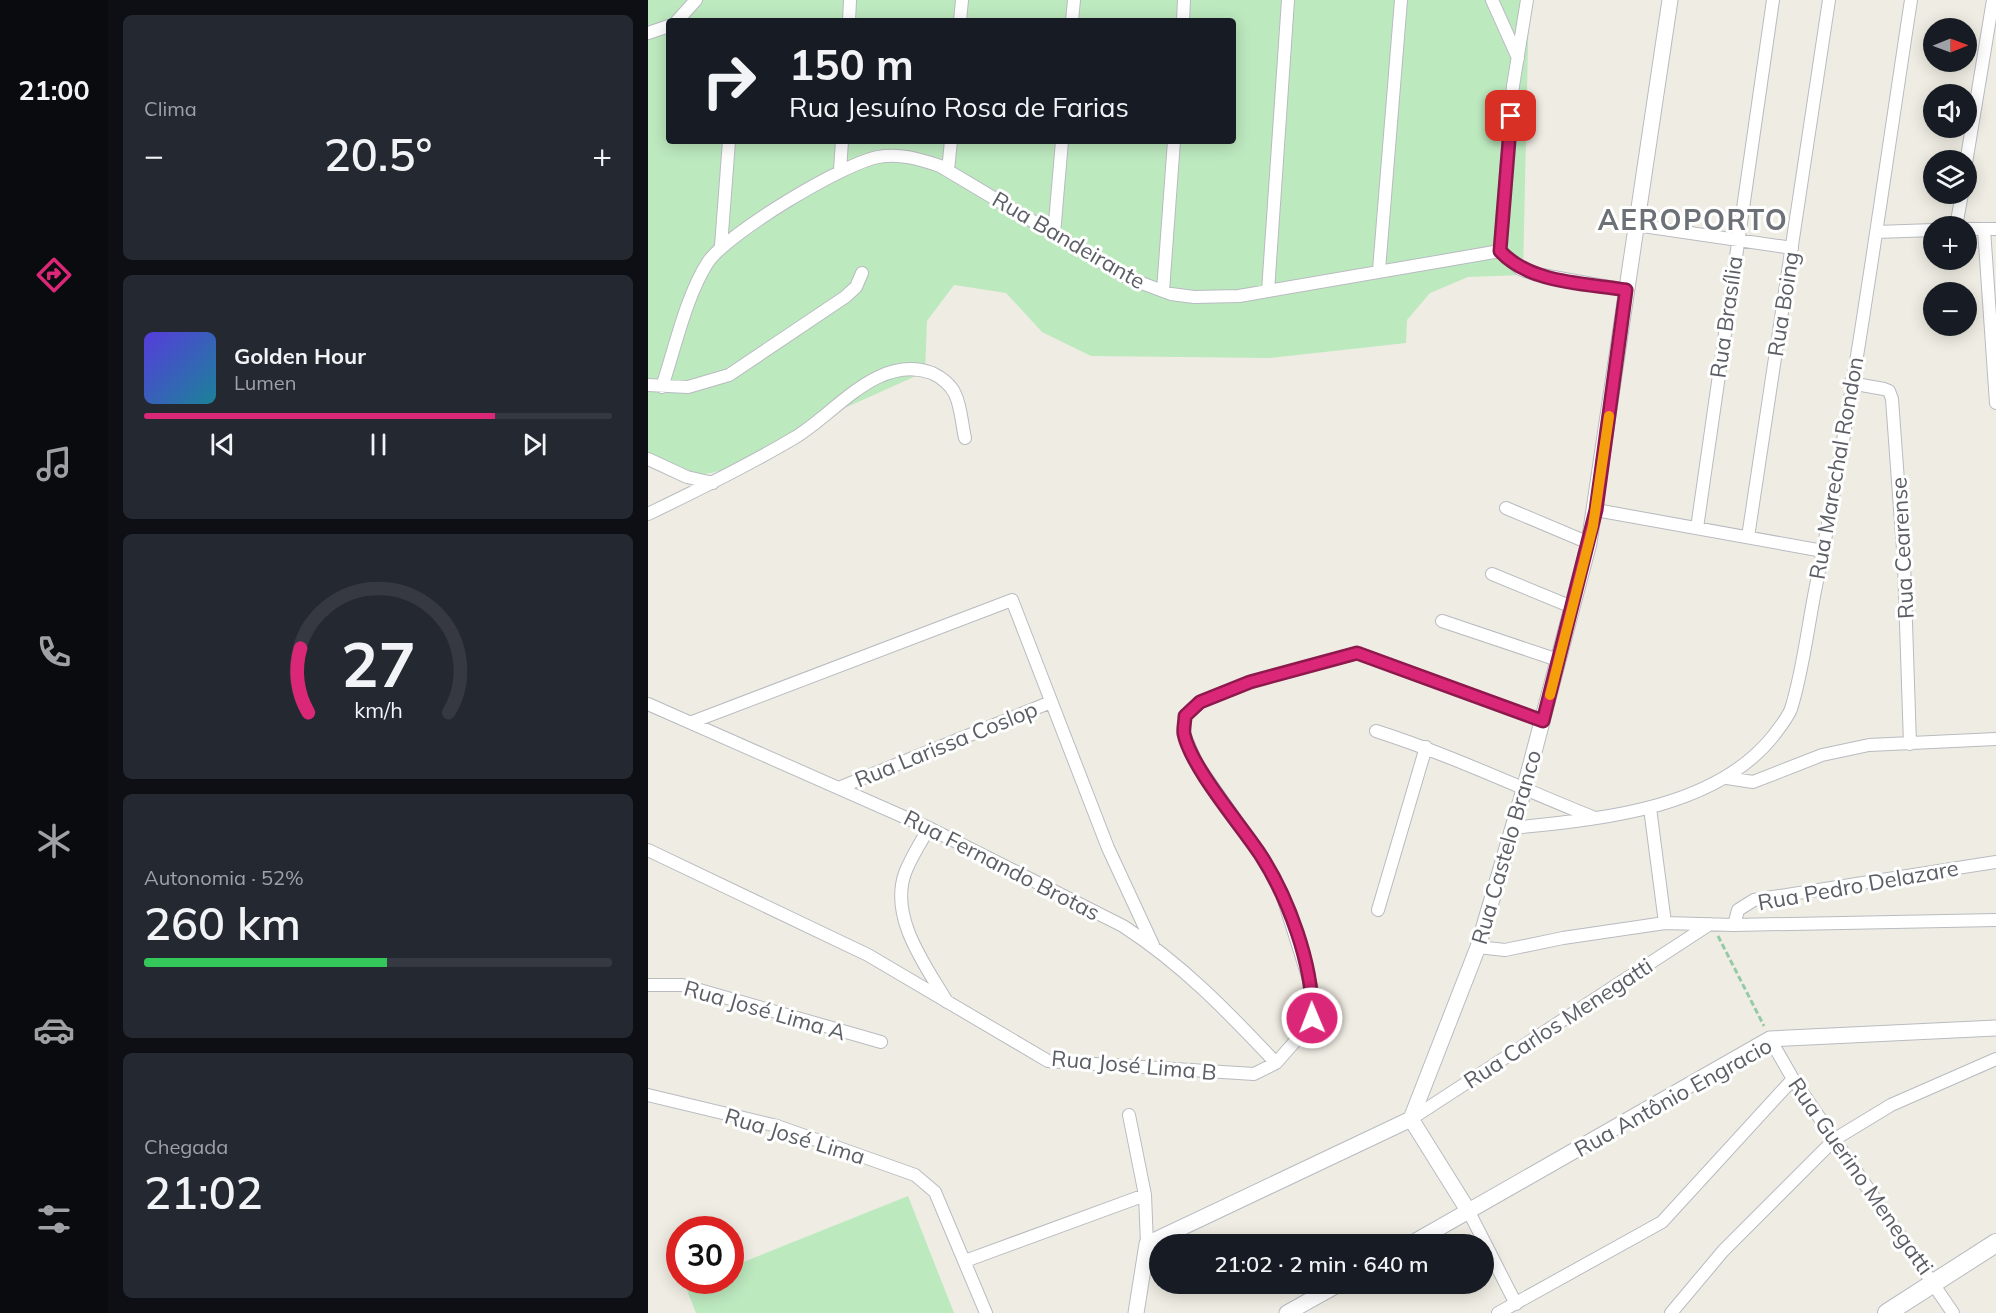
<!DOCTYPE html>
<html lang="pt">
<meta charset="utf-8">
<style>
:root{--surface:#171b24;--page:#242831;--text:#f1f3f6;--muted:#9ea1a6;--line:#363941;--accent:#db2777}
body{margin:0;font-family:Mulish,sans-serif;background:var(--page);color:var(--text);height:100vh;display:flex;flex-direction:column;font-size:22px;white-space:nowrap}
*{box-sizing:border-box;margin:0}
p{font-size:20px;color:var(--muted)}
.icon{flex:none;width:33px;height:33px;fill:none;stroke:currentColor;stroke-width:2;stroke-linecap:round;stroke-linejoin:round}
.map{position:relative;flex:1;overflow:hidden}
.sheet{display:flex;flex-direction:column;gap:15px;padding:15px;background:#0d0f14;width:540px}
.sheet>*{flex:none}
.banner{position:absolute;left:18px;top:18px;width:570px;height:126px;border-radius:6px;box-shadow:0 3px 15px #0003;background:#171b24;color:var(--text);overflow:hidden}
.needle{width:39px;rotate:89deg}
.fabs{position:absolute;left:1275px;top:18px;display:grid;gap:12px}
.fabs a{display:grid;place-items:center;width:54px;height:54px;border-radius:50%;background:var(--surface);box-shadow:0 3px 15px #0003;font-size:30px}
.speed{position:absolute;left:18px;top:1216px;display:flex;gap:12px;font-size:30px;font-weight:700;text-align:center}
.speed>*{display:grid;place-content:center;width:78px;height:78px;border-radius:50%;background:var(--surface);box-shadow:0 3px 15px #0003;line-height:1}
.speed .limit{border:9px solid #d22;background:#fff;color:#111}
.pin{position:absolute;display:grid;place-items:center;width:51px;height:51px;color:#fff;margin:-26px;border-radius:12px;box-shadow:0 3px 9px #0006}
.me{position:absolute;width:66px;margin:-33px;rotate:359deg;stroke-linejoin:round;filter:drop-shadow(0 0 4px #0008)}
.turn{display:flex;align-items:center;gap:21px;height:126px;padding:0 24px;font-size:27px}
.turn .icon{width:78px;height:78px;stroke-width:2.5}
.turn b{display:block;font-size:42px;line-height:51px}
.big{font-size:45px;font-weight:600;line-height:1.1}
.sheet .widget{flex:1;display:flex;flex-direction:column;justify-content:center;gap:9px;min-width:0;padding:0 21px;border-radius:9px;background:var(--page)}
.sheet .dial{align-items:center;gap:0}
.dial svg{height:156px;overflow:visible;fill:none;stroke:var(--line);stroke-width:7;stroke-linecap:round;text-anchor:middle}
.dial text{fill:var(--text);stroke:none}
.song{display:flex;align-items:center;gap:18px}
.cover{width:72px;height:72px;border-radius:9px;background:linear-gradient(135deg,hsl(250 70% 55%),hsl(190 70% 35%))}
.played{height:6px;border-radius:3px;background:linear-gradient(90deg,var(--accent) 75%,var(--line) 75%)}
.keys{display:flex;justify-content:space-around;direction:ltr}
.heat{display:flex;justify-content:space-between;align-items:center;font-size:33px;direction:ltr}
.charge{height:9px;border-radius:4px;background:linear-gradient(90deg,#34c759 52%,var(--line) 0)}
.trip{position:absolute;left:501px;top:1234px;width:345px;height:60px;border-radius:30px;background:var(--surface);box-shadow:0 3px 15px #0003;font-weight:600;line-height:60px;text-align:center}
main{display:flex;flex:1;min-height:0}
.tab-bar{display:flex;flex-direction:column;width:108px;justify-content:space-around;align-items:center;background:#090b0e;color:var(--muted)}
.tab-bar .icon{width:42px;height:42px}
.tab-bar .active{color:var(--accent)}
.tab-bar b{font-size:27px;color:var(--text)}
.map>svg:first-child{display:block}
</style>
<main>
<nav class="tab-bar">
<b>21:00</b>
<svg class="icon active" aria-label="directions" viewBox="0 0 24 24"><path d="M12 3l9 9-9 9-9-9zM9 14v-3h6M13 9l2 2-2 2"/></svg>
<svg class="icon" aria-label="music" viewBox="0 0 24 24"><path d="M9 18V5l10-2v13"/><circle cx="6" cy="18" r="3"/><circle cx="16" cy="16" r="3"/></svg>
<svg class="icon" aria-label="phone" viewBox="0 0 24 24"><path d="M5 4h4l2 5-3 2q2 4 5 5l2-3 5 2v4C11 20 4 13 5 4z"/></svg>
<svg class="icon" aria-label="climate" viewBox="0 0 24 24"><path d="M12 3v18M4 7l16 10M4 17L20 7"/></svg>
<svg class="icon" aria-label="car" viewBox="0 0 24 24"><path d="M5 17H2v-5l4-1 3-4h7l3 4 3 1v5h-3M9 17h6M6 11h13"/><circle cx="7" cy="17" r="2"/><circle cx="17" cy="17" r="2"/></svg>
<svg class="icon" aria-label="filters" viewBox="0 0 24 24"><path d="M4 7h16M4 17h16"/><circle cx="9" cy="7" r="2"/><circle cx="15" cy="17" r="2"/></svg>
</nav>
<section class="sheet">
<div class="widget"><p>Clima</p>
<div class="heat"><a>−</a><b class="big">20.5°</b><a>+</a></div>
</div>
<div class="widget">
<div class="song"><i class="cover"></i><div><b>Golden Hour</b><p>Lumen</p></div></div>
<div class="played"></div>
<div class="keys"><svg class="icon" aria-label="previous" viewBox="0 0 24 24"><path d="M18 5L8 12l10 7zM5 5v14"/></svg><svg class="icon" aria-label="pause" viewBox="0 0 24 24"><path d="M8 5v14M16 5v14"/></svg><svg class="icon" aria-label="next" viewBox="0 0 24 24"><path d="M6 5l10 7-10 7zM19 5v14"/></svg></div>
</div>
<div class="widget dial"><svg viewBox="0 0 100 80">
<path d="M14 69A42 42 0 1 1 86 69"/>
<path d="M14 69A42 42 0 0 1 10 36" stroke="#db2777"/>
<text x="50" y="56" font-size="32" font-weight="700">27</text>
<text x="50" y="72" font-size="11">km/h</text>
</svg></div>
<div class="widget"><p>Autonomia · 52%</p><b class="big">260 km</b><div class="charge"></div></div>
<div class="widget"><p>Chegada</p><b class="big">21:02</b></div>
</section>
<div class="map">
<svg width="1348" height="1313" viewBox="0 0 1348 1313">
<rect width="100%" height="100%" fill="#efede3"/>
<path fill="#bde9bf" fill-rule="evenodd" d="M 0,0 L 881,0 L 875,275 L 820,277 L 782,293 L 759,320 L 758,343 L 622,358 L 443,356 L 394,332 L 358,293 L 306,285 L 279,321 L 277,372 L 181,415 L 77,469 C 44,480 31,473 0,460 ZM 21,21 L 585,21 L 585,141 L 21,141 Z
M 260,1196 L 306,1313 L 48,1313 L 37,1285 L 47,1281 L 82,1281 L 83,1267 Z"/>
<g fill="none" stroke-linecap="round" stroke-linejoin="round">
<g stroke="#b8bbc0" stroke-width="14">
<path id="minor" d="M 844,0 L 870,58
M 29,21 L 48,0
M 201,21 L 202,0
M 312,21 L 314,0
M 424,21 L 426,0
M 535,21 L 536,0
M 0,33 L 21,26
M 1318,163 L 1345,0
M 192,170 L 194,141
M 300,170 L 303,141
M 988,225 L 1144,248
M 1308,226 L 1314,194
M 1318,229 L 1348,229
M 1336,229 L 1348,403
M 1228,232 L 1286,230
M 406,234 L 414,141
M 73,246 L 81,141
M 852,251 L 865,86 L 879,0
M 852,251 L 872,269 L 883,273 L 978,290
M 731,270 L 753,0
M 515,291 L 526,141
M 620,291 L 640,0
M 1202,383 L 1236,389 L 1241,391 L 1244,399 L 1256,563 L 1262,744
M 0,385 L 40,387 L 81,375 L 197,297 L 208,287 L 214,273
M 14,387 C 27,348 38,296 60,262 C 80,233 194,164 230,157 C 251,153 272,159 292,166 L 480,278 L 523,294 L 546,297 L 591,296 L 852,251
M 0,459 L 39,477 L 65,483
M 858,508 L 941,543
M 948,510 L 1175,551
M 0,514 C 50,490 99,466 146,438 C 187,414 230,353 284,373 C 293,377 303,385 307,394 C 313,406 314,425 317,438
M 1049,528 L 1125,0
M 1100,537 L 1181,0
M 844,574 L 924,607
M 794,621 L 910,660
M 0,704 L 281,828 L 475,926 C 534,964 580,1012 628,1063
M 44,722 L 364,600 L 460,848 L 505,945
M 728,731 C 803,755 874,789 947,818
M 1079,778 L 1105,782 L 1174,755 L 1221,745 L 1348,739
M 193,787 L 403,702
M 1002,808 L 1017,923
M 281,828 C 273,842 263,857 257,873 C 241,918 278,966 299,1002
M 864,828 C 951,819 1067,810 1126,735 C 1132,727 1140,717 1143,709 C 1155,671 1160,625 1168,586 C 1207,392 1233,195 1263,0
M 0,850 L 220,955 L 400,1061 L 606,1074 L 628,1063 L 650,1038 L 664,1018 L 665,993 L 633,891 L 613,856 L 549,764 L 536,734 L 537,716 L 552,702 L 602,682 L 709,653 L 895,721
M 730,910 L 778,747
M 1086,925 L 1090,910 L 1106,900 L 1348,862
M 830,947 L 857,950 L 915,938 L 1017,923 L 1086,925 L 1348,920
M 0,985 L 34,985 L 233,1042
M 1122,1039 L 1145,1079 L 1305,1313
M 0,1095 L 129,1126 L 267,1175 L 287,1192 L 338,1313
M 481,1115 L 497,1195 L 499,1244
M 763,1119 L 1062,924
M 821,1212 L 868,1304
M 317,1261 L 497,1195
M 850,1313 L 1014,1222 L 1145,1079
M 1023,1313 L 1075,1251 L 1187,1139 L 1243,1105 L 1348,1059"/>
</g>
<g stroke="#b8bbc0" stroke-width="17">
<path id="tertiary" d="M 763,1119 L 830,947 L 876,790 L 941,543 L 1022,0
M 763,1119 L 821,1212
M 761,1245 L 1122,1039 L 1348,1028
M 488,1313 L 499,1244 L 763,1119
M 639,1313 L 691,1284"/>
</g>
<g stroke="#b8bcc2" stroke-width="20">
<path id="secondary" d="M 1239,1313 L 1348,1243"/>
</g>
<path stroke="#95caa6" stroke-width="3" stroke-dasharray="6 3" stroke-linecap="butt" d="M 1070,936 L 1116,1026"/>
<use href="#minor" stroke="#fff" stroke-width="12"/>
<use href="#tertiary" stroke="#fff" stroke-width="15"/>
<use href="#secondary" stroke="#fff" stroke-width="18"/>
</g>
<g fill="none" stroke-linecap="round" stroke-linejoin="round">
<g stroke="#8e194d" stroke-width="15">
<path id="route" d="M 664,1018 C 666,966 640,897 612,854 C 592,824 543,767 536,734 C 535,729 537,722 537,716 L 552,702 L 602,682 L 709,653 L 895,721 L 948,510 L 978,290 C 936,283 883,284 852,251 L 863,116"/>
</g>
<use href="#route" stroke="#db2777" stroke-width="10"/>
<path stroke="#f59e0b" stroke-width="10" d="M 902,695 L 945,526 L 961,416"/>
</g>
<g text-anchor="middle" dominant-baseline="central" stroke-width="6" stroke-linejoin="round" paint-order="stroke">
<g font-size="22" fill="#5b5f65" stroke="#fff">
<text transform="translate(421 240) rotate(30)">Rua Bandeirante</text>
<text transform="translate(1135 304) rotate(-81)">Rua Boing</text>
<text transform="translate(1078 317) rotate(-82)">Rua Brasília</text>
<text transform="translate(1188 468) rotate(-80)">Rua Marechal Rondon</text>
<text transform="translate(1254 548) rotate(-93)">Rua Cearense</text>
<text transform="translate(298 744) rotate(-22)">Rua Larissa Coslop</text>
<text transform="translate(858 847) rotate(-74)">Rua Castelo Branco</text>
<text transform="translate(354 865) rotate(27)">Rua Fernando Brotas</text>
<text transform="translate(1210 885) rotate(-10)">Rua Pedro Delazare</text>
<text transform="translate(117 1010) rotate(16)">Rua José Lima A</text>
<text transform="translate(910 1023) rotate(-33)">Rua Carlos Menegatti</text>
<text transform="translate(486 1065) rotate(5)">Rua José Lima B</text>
<text transform="translate(1025 1097) rotate(-29)">Rua Antônio Engracio</text>
<text transform="translate(147 1136) rotate(17)">Rua José Lima</text>
<text transform="translate(1213 1176) rotate(55)">Rua Guerino Menegatti</text>
</g>
<g font-size="28" font-weight="bold" letter-spacing="1.5" fill="#6c7177" stroke="#fff">
<text x="1045" y="219">AEROPORTO</text>
</g>
</g>
</svg>
<div class="fabs">
<a><svg class="needle" viewBox="-14 -14 28 28"><path d="M0-13l5 13h-10z" fill="#e53935"/><path d="M0 13l5-13h-10z" fill="#9ea1a6"/></svg></a>
<a><svg class="icon" aria-label="sound" viewBox="0 0 24 24"><path d="M4 9h4l5-4v14l-5-4H4zM17 9q2 3 0 6"/></svg></a>
<a><svg class="icon" aria-label="layers" viewBox="0 0 24 24"><path d="M12 4l9 5-9 5-9-5zM3 14l9 5 9-5"/></svg></a>
<a>+</a>
<a>−</a>
</div>
<div class="speed"><div class="limit">30</div></div>
<div class="pin" style="left:863px;top:116px;background:#d93025"><svg class="icon" aria-label="arrive" viewBox="0 0 24 24"><path d="M6 21V4h12l-3 4 3 4H6"/></svg></div>
<svg class="me" style="left:664px;top:1018px" viewBox="-20 -20 40 40"><circle r="17" fill="#db2777" stroke="#fff" stroke-width="3"/><path d="M0-11L8 9 0 5-8 9z" fill="#fff"/></svg>
<div class="trip">21:02 · 2 min · 640 m</div>
<div class="banner">
<div class="turn"><svg class="icon" aria-label="right" viewBox="0 0 24 24"><path d="M7 20v-9h11M14 6l5 5-5 5"/></svg><div><b>150 m</b>Rua Jesuíno Rosa de Farias</div></div>
</div>
</div>
</main>
